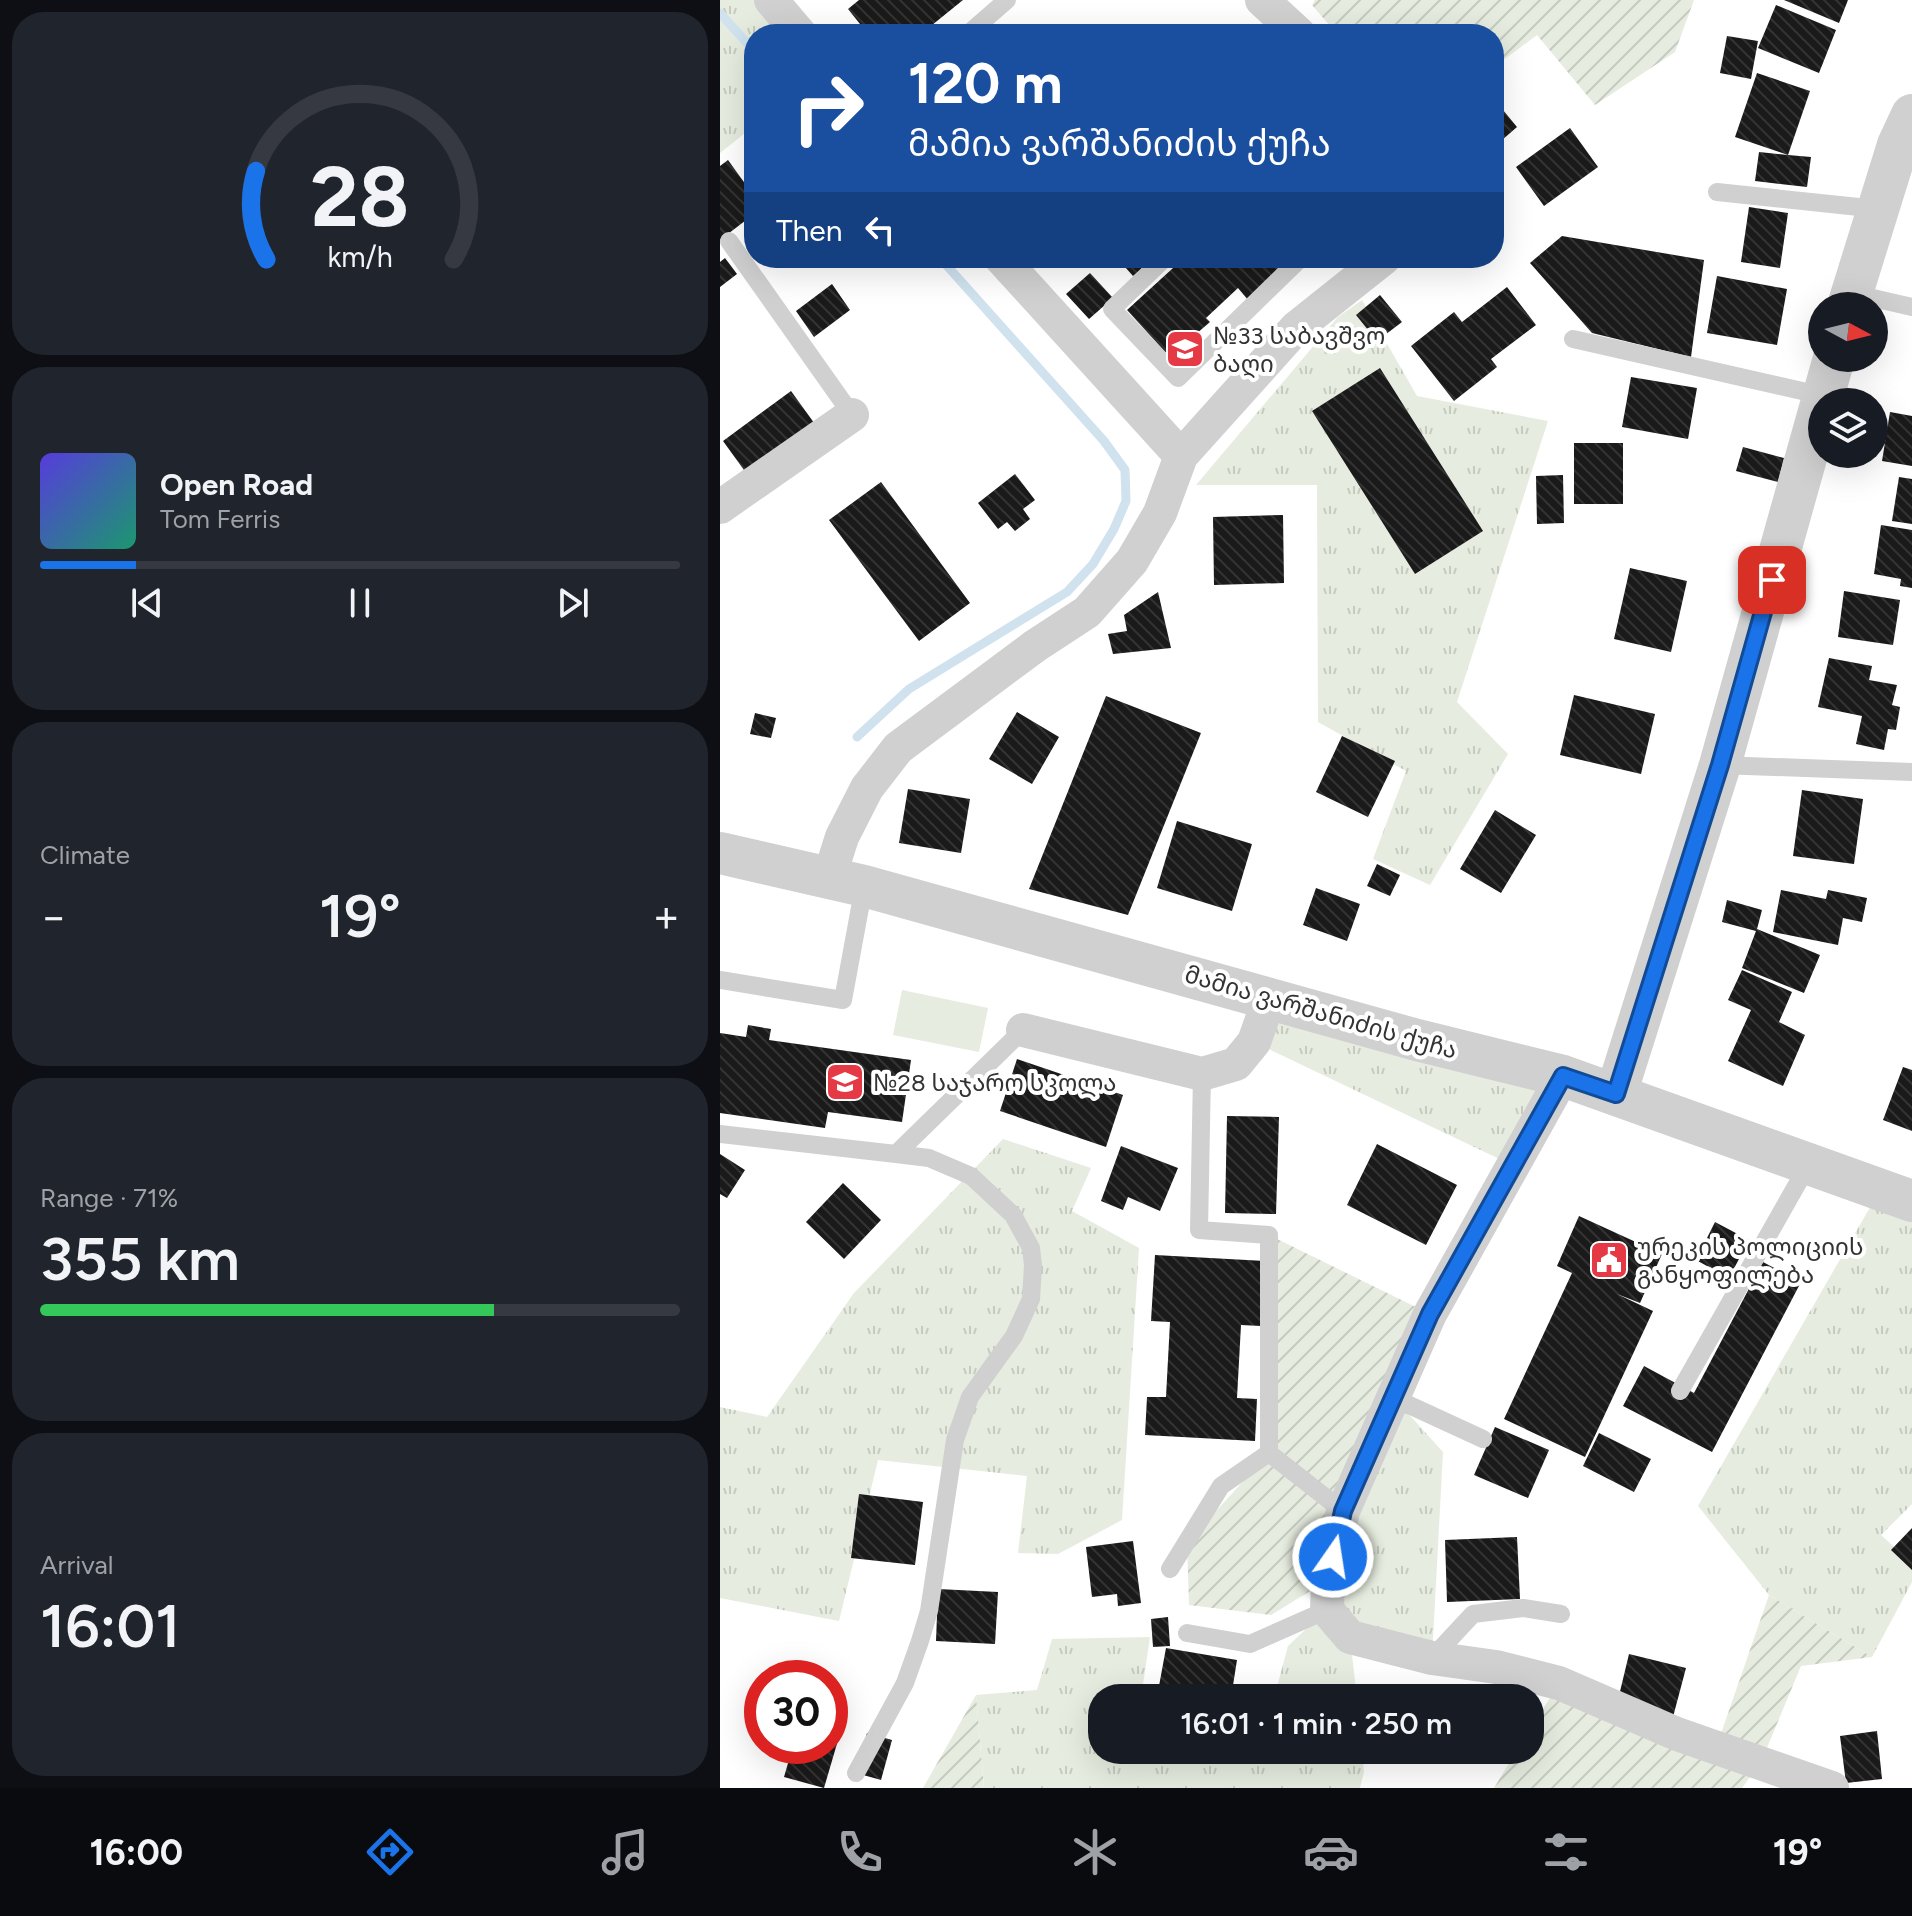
<!DOCTYPE html>
<meta charset="utf-8">
<style>
:root{--surface:#171b24;--page:#20242c;--text:#f1f3f6;--muted:#9ea1a6;--line:#363941;--accent:#1a73e8}
body{margin:0;font-family:Figtree,"Noto Sans Georgian",sans-serif;background:var(--page);color:var(--text);height:100vh;display:flex;flex-direction:column;font-size:30px;white-space:nowrap}
*{box-sizing:border-box;margin:0}
p{font-size:26px;color:var(--muted)}
.icon{flex:none;width:44px;height:44px;fill:none;stroke:currentColor;stroke-width:2;stroke-linecap:round;stroke-linejoin:round}
.map{position:relative;flex:1;overflow:hidden}
.sheet{display:flex;flex-direction:column;gap:12px;padding:12px;background:#0d0f14;width:720px}
.sheet>*{flex:none}
.banner{position:absolute;left:24px;top:24px;width:760px;height:244px;border-radius:32px;box-shadow:0 8px 32px #0002;background:#1a4fa0;color:#fff;overflow:hidden}
.needle{width:52px;rotate:97deg}
.tools{position:absolute;left:1088px;top:292px;display:grid;gap:16px}
.tools a{display:grid;place-items:center;width:80px;height:80px;border-radius:50%;background:var(--surface);box-shadow:0 8px 32px #0002;font-size:40px}
.speed{position:absolute;left:24px;top:1660px;display:flex;gap:16px;font-size:40px;font-weight:700;text-align:center}
.speed>*{display:grid;place-content:center;width:104px;height:104px;border-radius:50%;background:var(--surface);box-shadow:0 8px 32px #0002;line-height:1}
.speed .limit{border:12px solid #d22;background:#fff;color:#111}
.pin{position:absolute;display:grid;place-items:center;width:68px;height:68px;color:#fff;margin:-34px;border-radius:16px;box-shadow:0 4px 12px #0006}
.me{position:absolute;width:88px;margin:-44px;rotate:13deg;stroke-linejoin:round;filter:drop-shadow(0 0 6px #0008)}
.turn{display:flex;align-items:center;gap:28px;height:168px;padding:0 32px;font-size:36px}
.turn .icon{width:104px;height:104px;stroke-width:2.5}
.turn b{display:block;font-size:56px;line-height:68px}
.then{display:flex;align-items:center;height:76px;padding:0 32px;background:#0003;gap:16px;font-size:30px}
.big{font-size:60px;font-weight:600;line-height:1.1}
.sheet .card{flex:1;display:flex;flex-direction:column;justify-content:center;gap:12px;min-width:0;padding:0 28px;border-radius:32px;background:var(--page)}
.sheet .dial{align-items:center;gap:0}
.dial svg{height:208px;overflow:visible;fill:none;stroke:var(--line);stroke-width:7;stroke-linecap:round;text-anchor:middle}
.dial text{fill:var(--text);stroke:none}
.song{display:flex;align-items:center;gap:24px}
.cover{width:96px;height:96px;border-radius:12px;background:linear-gradient(135deg,hsl(250 70% 55%),hsl(160 70% 35%))}
.played{height:8px;border-radius:4px;background:linear-gradient(90deg,var(--accent) 15%,var(--line) 15%)}
.keys{display:flex;justify-content:space-around;direction:ltr}
.heat{display:flex;justify-content:space-between;align-items:center;font-size:44px;direction:ltr}
.charge{height:12px;border-radius:6px;background:linear-gradient(90deg,#34c759 71%,var(--line) 0)}
.trip{position:absolute;left:368px;top:1684px;width:456px;height:80px;border-radius:32px;background:var(--surface);box-shadow:0 8px 32px #0002;font-weight:600;line-height:80px;text-align:center}
.dock{display:flex;height:128px;justify-content:space-around;align-items:center;background:#090b0e;color:var(--muted)}
.dock .icon{width:56px;height:56px}
.dock .active{color:var(--accent)}
.dock b{font-size:36px;color:var(--text)}
main{display:flex;flex:1;min-height:0}
.map>svg:first-child{display:block}
</style>
<main>
<section class="sheet">
<div class="card dial"><svg viewBox="0 0 100 80">
<path d="M14 69A42 42 0 1 1 86 69"/>
<path d="M14 69A42 42 0 0 1 10 35" stroke="#1a73e8"/>
<text x="50" y="56" font-size="32" font-weight="700">28</text>
<text x="50" y="72" font-size="11">km/h</text>
</svg></div>
<div class="card">
<div class="song"><i class="cover"></i><div><b>Open Road</b><p>Tom Ferris</p></div></div>
<div class="played"></div>
<div class="keys"><svg class="icon" aria-label="previous" viewBox="0 0 24 24"><path d="M18 5L8 12l10 7zM5 5v14"/></svg><svg class="icon" aria-label="pause" viewBox="0 0 24 24"><path d="M8 5v14M16 5v14"/></svg><svg class="icon" aria-label="next" viewBox="0 0 24 24"><path d="M6 5l10 7-10 7zM19 5v14"/></svg></div>
</div>
<div class="card"><p>Climate</p>
<div class="heat"><a>−</a><b class="big">19°</b><a>+</a></div>
</div>
<div class="card"><p>Range · 71%</p><b class="big">355 km</b><div class="charge"></div></div>
<div class="card"><p>Arrival</p><b class="big">16:01</b></div>
</section>
<div class="map">
<svg width="1192" height="1788" viewBox="0 0 1192 1788">
<defs>
<pattern id="grass-tufts" width="24" height="20" patternUnits="userSpaceOnUse" patternTransform="scale(2)"><rect width="24" height="20" fill="#e6ecdf"/><path d="M3 7l-1-3M5 7V3M7 7l1-3M15 17l-1-3M17 17v-4M19 17l1-3" fill="none" stroke="#c6cbc0"/></pattern>
<pattern id="garden-furrows" width="10" height="10" patternUnits="userSpaceOnUse" patternTransform="scale(2)"><rect width="10" height="10" fill="#e6ecdf"/><path d="M-1 1l2-2M0 10L10 0M9 11l2-2" fill="none" stroke="#c6cbc0"/></pattern>
<pattern id="building-back-hatch" width="6" height="6" patternUnits="userSpaceOnUse" patternTransform="scale(2)"><rect width="6" height="6" fill="#1a1a1a"/><path d="M-1 5l2 2M0 0l6 6M5-1l2 2" fill="none" stroke="#333"/></pattern>
</defs>
<rect width="100%" height="100%" fill="#fff"/>
<path fill="url(#grass-tufts)" d="M 0,0 L 47,0 L 78,34 L 34,34 L 34,126 L 0,153 Z
M 642,300 L 697,396 L 828,421 L 737,702 L 788,754 L 710,885 L 653,859 L 686,771 L 598,722 L 597,485 L 476,485 L 618,317 Z
M 550,997 L 843,1076 L 792,1165 L 534,1042 Z
M 283,1139 L 371,1168 L 352,1211 L 419,1248 L 402,1520 L 338,1554 L 298,1553 L 307,1476 L 158,1460 L 119,1621 L 0,1598 L 0,1407 L 47,1417 L 134,1293 Z
M 1160,1190 L 1192,1201 L 1192,1504 L 1161,1535 L 1192,1563 L 1192,1582 L 1152,1657 L 1049,1595 L 978,1506 Z
M 674,1398 L 723,1452 L 712,1658 L 630,1638 L 637,1698 L 554,1698 L 568,1646 L 606,1610 Z
M 430,1637 L 421,1698 L 382,1698 L 382,1750 L 642,1750 L 644,1772 L 640,1788 L 264,1788 L 256,1695 L 317,1690 L 332,1639 Z"/>
<path fill="url(#garden-furrows)" d="M 595,0 L 974,0 L 955,52 L 875,105 L 817,35 L 774,67 L 774,34 L 617,34 L 592,5 Z
M 549,1235 L 710,1314 L 608,1580 L 551,1615 L 469,1605 L 467,1543 L 549,1453 Z
M 1049,1595 L 1152,1657 L 1081,1666 L 1041,1762 L 1022,1788 L 774,1788 L 797,1750 L 810,1750 L 810,1730 L 839,1683 L 996,1748 Z
M 256,1695 L 264,1788 L 203,1788 Z"/>
<path fill="#e6ecdf" d="M 182,990 L 268,1008 L 259,1052 L 173,1035 Z"/>
<g fill="none" stroke-linecap="round" stroke-linejoin="round">
<path stroke="#cfe2ee" stroke-width="9" d="M 0,13 L 34,51
M 137,737 L 189,689 L 347,592 L 373,564 L 394,529 L 406,501 L 405,470 L 384,441 L 220,258"/>
</g>
<path fill="url(#building-back-hatch)" d="M 139,0 L 243,0 L 201,34 L 148,34 L 128,9 Z
M 1064,0 L 1128,0 L 1119,23 Z
M 1056,5 L 1116,30 L 1099,73 L 1038,48 Z
M 1007,36 L 1038,41 L 1031,79 L 1000,73 Z
M 1037,73 L 1090,91 L 1068,155 L 1091,157 L 1087,187 L 1035,181 L 1039,152 L 1068,155 L 1015,137 Z
M 774,99 L 797,127 L 774,147 Z
M 850,128 L 878,167 L 824,206 L 796,167 Z
M 8,160 L 34,196 L 34,214 L 0,240 L 0,166 Z
M 1029,207 L 1068,213 L 1060,268 L 1021,262 Z
M 842,236 L 984,260 L 971,357 L 872,333 L 810,263 Z
M 5,258 L 17,274 L 0,287 L 0,262 Z
M 397,258 L 434,258 L 413,276 Z
M 464,258 L 564,258 L 574,269 L 533,306 L 518,288 L 486,318 L 490,322 L 469,340 L 465,336 L 446,353 L 407,310 Z
M 370,273 L 393,298 L 369,319 L 346,294 Z
M 997,276 L 1067,289 L 1057,345 L 987,333 Z
M 112,284 L 130,310 L 94,337 L 76,311 Z
M 787,287 L 816,325 L 771,359 L 777,367 L 734,401 L 691,346 L 734,312 L 742,322 Z
M 660,295 L 682,322 L 657,341 L 636,315 Z
M 660,368 L 763,531 L 695,574 L 592,411 Z
M 911,377 L 977,388 L 968,439 L 902,427 Z
M 71,391 L 105,438 L 37,488 L 3,441 Z
M 1170,412 L 1192,416 L 1192,466 L 1162,461 Z
M 854,443 L 903,443 L 903,504 L 854,504 Z
M 1023,447 L 1064,458 L 1058,482 L 1016,471 Z
M 295,474 L 315,500 L 303,509 L 310,519 L 295,531 L 287,522 L 278,529 L 258,503 Z
M 843,475 L 844,523 L 817,524 L 816,476 Z
M 1179,477 L 1192,479 L 1192,524 L 1172,521 Z
M 161,482 L 250,603 L 199,641 L 109,520 Z
M 563,515 L 564,583 L 494,585 L 493,517 Z
M 1161,525 L 1192,530 L 1192,588 L 1180,586 L 1181,579 L 1154,574 Z
M 910,568 L 967,581 L 951,652 L 894,639 Z
M 1124,591 L 1180,600 L 1173,645 L 1118,637 Z
M 438,592 L 451,648 L 393,654 L 388,634 L 407,631 L 404,615 Z
M 1109,658 L 1152,666 L 1149,680 L 1177,685 L 1172,705 L 1180,707 L 1176,730 L 1168,729 L 1164,750 L 1136,744 L 1142,716 L 1098,707 Z
M 854,695 L 935,714 L 921,774 L 840,755 Z
M 386,696 L 481,733 L 408,915 L 309,889 Z
M 297,712 L 339,737 L 312,784 L 269,759 Z
M 35,713 L 56,718 L 51,738 L 30,734 Z
M 622,736 L 675,761 L 648,817 L 596,792 Z
M 188,789 L 250,799 L 241,853 L 179,843 Z
M 1082,790 L 1143,799 L 1134,864 L 1073,856 Z
M 775,810 L 816,835 L 781,893 L 740,869 Z
M 457,821 L 532,844 L 512,911 L 437,888 Z
M 657,864 L 680,875 L 670,896 L 647,886 Z
M 596,888 L 640,904 L 627,941 L 583,925 Z
M 1061,890 L 1106,899 L 1108,890 L 1147,898 L 1142,922 L 1123,918 L 1118,945 L 1053,932 Z
M 1007,900 L 1042,910 L 1037,929 L 1100,955 L 1084,993 L 1022,968 L 1036,931 L 1002,922 Z
M 1022,970 L 1072,992 L 1059,1022 L 1085,1035 L 1063,1086 L 1008,1061 L 1031,1010 L 1008,1000 Z
M 28,1025 L 51,1029 L 49,1040 L 191,1060 L 182,1122 L 108,1112 L 105,1128 L 0,1113 L 0,1033 L 26,1037 Z
M 297,1059 L 403,1095 L 386,1147 L 280,1111 Z
M 1183,1067 L 1192,1070 L 1192,1131 L 1163,1120 Z
M 507,1116 L 559,1117 L 556,1214 L 505,1213 Z
M 657,1144 L 737,1185 L 706,1245 L 627,1205 Z
M 401,1146 L 458,1168 L 440,1211 L 408,1197 L 403,1210 L 381,1201 Z
M 0,1154 L 25,1170 L 7,1198 L 0,1194 Z
M 123,1183 L 161,1220 L 124,1259 L 86,1222 Z
M 859,1216 L 942,1254 L 920,1303 L 897,1294 L 933,1311 L 865,1457 L 784,1419 L 852,1273 L 837,1266 Z
M 995,1222 L 1029,1240 L 1009,1278 L 976,1260 Z
M 435,1255 L 545,1261 L 541,1326 L 521,1325 L 517,1398 L 537,1399 L 535,1441 L 425,1435 L 427,1397 L 446,1397 L 450,1322 L 431,1321 Z
M 1043,1262 L 1081,1282 L 992,1452 L 903,1406 L 924,1366 L 974,1393 Z
M 775,1427 L 829,1450 L 808,1498 L 754,1475 Z
M 879,1433 L 931,1459 L 914,1492 L 863,1466 Z
M 139,1494 L 203,1502 L 195,1565 L 131,1558 Z
M 1192,1528 L 1192,1570 L 1171,1550 Z
M 797,1537 L 800,1599 L 727,1602 L 725,1540 Z
M 413,1541 L 421,1603 L 398,1606 L 397,1594 L 372,1597 L 366,1547 Z
M 218,1589 L 278,1592 L 275,1644 L 216,1641 Z
M 448,1617 L 450,1646 L 433,1647 L 431,1619 Z
M 446,1648 L 517,1660 L 511,1698 L 439,1686 Z
M 909,1654 L 966,1668 L 953,1717 L 897,1704 Z
M 740,1685 L 761,1698 L 732,1698 Z
M 110,1727 L 121,1730 L 104,1788 L 64,1777 L 73,1746 L 110,1746 Z
M 1157,1731 L 1162,1779 L 1126,1783 L 1120,1736 Z
M 147,1733 L 172,1740 L 161,1780 L 136,1773 Z"/>
<g fill="none" stroke-linecap="round" stroke-linejoin="round">
<path stroke="#d0d0d0" stroke-width="18" d="M 248,34 L 287,0
M 997,192 L 1158,209
M 9,241 L 132,415
M 445,258 L 392,309 L 458,378 L 581,258
M 1131,293 L 1192,307
M 853,339 L 1104,396
M 1000,765 L 1192,772
M 0,980 L 123,1000 L 144,886
M 482,1074 L 479,1230 L 549,1235 L 549,1453 L 623,1511
M 0,1134 L 176,1154 L 303,1030
M 960,1391 L 1088,1165
M 674,1398 L 763,1439
M 450,1569 L 501,1486 L 549,1453
M 467,1633 L 530,1644 L 607,1610
M 712,1658 L 753,1614 L 803,1608 L 841,1614
M 136,1773 L 185,1683 L 200,1641 L 209,1611 L 235,1440 L 250,1397 L 294,1336 L 311,1299 L 313,1265 L 311,1248 L 293,1215 L 251,1176 L 209,1158 L 176,1154"/>
<path stroke="#d0d0d0" stroke-width="34" d="M 51,0 L 80,34
M 542,0 L 579,34
M 281,258 L 461,456
M 0,507 L 132,415
M 109,878 L 122,837 L 147,788 L 178,748 L 315,646 L 367,612 L 412,561 L 440,513 L 461,456 L 576,328 L 664,258
M 303,1030 L 482,1074 L 516,1064 L 534,1042 L 550,997
M 843,1076 L 710,1314 L 623,1511 L 608,1580 L 607,1610 L 630,1637 L 712,1658 L 776,1667 L 839,1683 L 957,1734 L 1112,1788"/>
<path stroke="#d0d0d0" stroke-width="42" d="M 1128,306 L 1178,145 L 1192,115
M 0,853 L 144,886 L 697,1040 L 843,1076 L 1192,1201
M 896,1094 L 1000,765 L 1114,358"/>
</g>
<g fill="none" stroke-linecap="round" stroke-linejoin="round">
<g stroke="#114b97" stroke-width="20">
<path id="route" d="M 613,1557 L 623,1511 L 710,1314 L 843,1076 L 896,1094 L 1000,765 L 1052,580"/>
</g>
<use href="#route" stroke="#1a73e8" stroke-width="14"/>
</g>
<defs>
<g id="school-square" transform="scale(2)"><rect x="-9" y="-9" width="18" height="18" rx="4" fill="#e63946" stroke="#fff"/><path d="M0-5L7-2L0 1L-7-2ZM-4 1L0 2.5L4 1V4Q0 6-4 4Z" fill="#fff"/></g>
<g id="civic-square" transform="scale(2)"><rect x="-9" y="-9" width="18" height="18" rx="4" fill="#e63946" stroke="#fff"/><path d="M-.6-6.5H3V-4.5H.6V-3L4-1V1h2V6H-6V1h2V-1L-.6-3ZM-1.2 2.5V6h2.4V2.5Z" fill="#fff"/></g>
</defs>
<g fill-rule="evenodd">
<use href="#school-square" x="465" y="349"/>
<use href="#school-square" x="125" y="1082"/>
<use href="#civic-square" x="889" y="1260"/>
</g>
<g text-anchor="middle" dominant-baseline="central" stroke-width="8" stroke-linejoin="round" paint-order="stroke">
<g font-size="24" fill="#333" stroke="#fff" text-anchor="start">
<text x="493" y="335">№33 საბავშვო<tspan x="493" dy="28">ბაღი</tspan></text>
<text x="153" y="1082">№28 საჯარო სკოლა</text>
<text x="917" y="1246">ურეკის პოლიციის<tspan x="917" dy="28">განყოფილება</tspan></text>
</g>
<g font-size="24" fill="#333" stroke="#fff">
<text transform="translate(601 1012) rotate(16)">მამია ვარშანიძის ქუჩა</text>
</g>
</g>
</svg>
<div class="tools">
<a><svg class="needle" viewBox="-14 -14 28 28"><path d="M0-13l5 13h-10z" fill="#e53935"/><path d="M0 13l5-13h-10z" fill="#9ea1a6"/></svg></a>
<a><svg class="icon" aria-label="layers" viewBox="0 0 24 24"><path d="M12 4l9 5-9 5-9-5zM3 14l9 5 9-5"/></svg></a>
</div>
<div class="speed"><div class="limit">30</div></div>
<div class="pin" style="left:1052px;top:580px;background:#d93025"><svg class="icon" aria-label="arrive" viewBox="0 0 24 24"><path d="M6 21V4h12l-3 4 3 4H6"/></svg></div>
<svg class="me" style="left:613px;top:1557px" viewBox="-20 -20 40 40"><circle r="17" fill="#1a73e8" stroke="#fff" stroke-width="3"/><path d="M0-11L8 9 0 5-8 9z" fill="#fff"/></svg>
<div class="trip">16:01 · 1 min · 250 m</div>
<div class="banner">
<div class="turn"><svg class="icon" aria-label="right" viewBox="0 0 24 24"><path d="M7 20v-9h11M14 6l5 5-5 5"/></svg><div><b>120 m</b>მამია ვარშანიძის ქუჩა</div></div>
<div class="then">Then<svg class="icon" aria-label="left" viewBox="0 0 24 24"><path d="M17 20v-9H6M10 6l-5 5 5 5"/></svg></div>
</div>
</div>
</main>
<nav class="dock">
<b>16:00</b>
<svg class="icon active" aria-label="directions" viewBox="0 0 24 24"><path d="M12 3l9 9-9 9-9-9zM9 14v-3h6M13 9l2 2-2 2"/></svg>
<svg class="icon" aria-label="music" viewBox="0 0 24 24"><path d="M9 18V5l10-2v13"/><circle cx="6" cy="18" r="3"/><circle cx="16" cy="16" r="3"/></svg>
<svg class="icon" aria-label="phone" viewBox="0 0 24 24"><path d="M5 4h4l2 5-3 2q2 4 5 5l2-3 5 2v4C11 20 4 13 5 4z"/></svg>
<svg class="icon" aria-label="climate" viewBox="0 0 24 24"><path d="M12 3v18M4 7l16 10M4 17L20 7"/></svg>
<svg class="icon" aria-label="car" viewBox="0 0 24 24"><path d="M5 17H2v-5l4-1 3-4h7l3 4 3 1v5h-3M9 17h6M6 11h13"/><circle cx="7" cy="17" r="2"/><circle cx="17" cy="17" r="2"/></svg>
<svg class="icon" aria-label="filters" viewBox="0 0 24 24"><path d="M4 7h16M4 17h16"/><circle cx="9" cy="7" r="2"/><circle cx="15" cy="17" r="2"/></svg>
<b>19°</b>
</nav>
